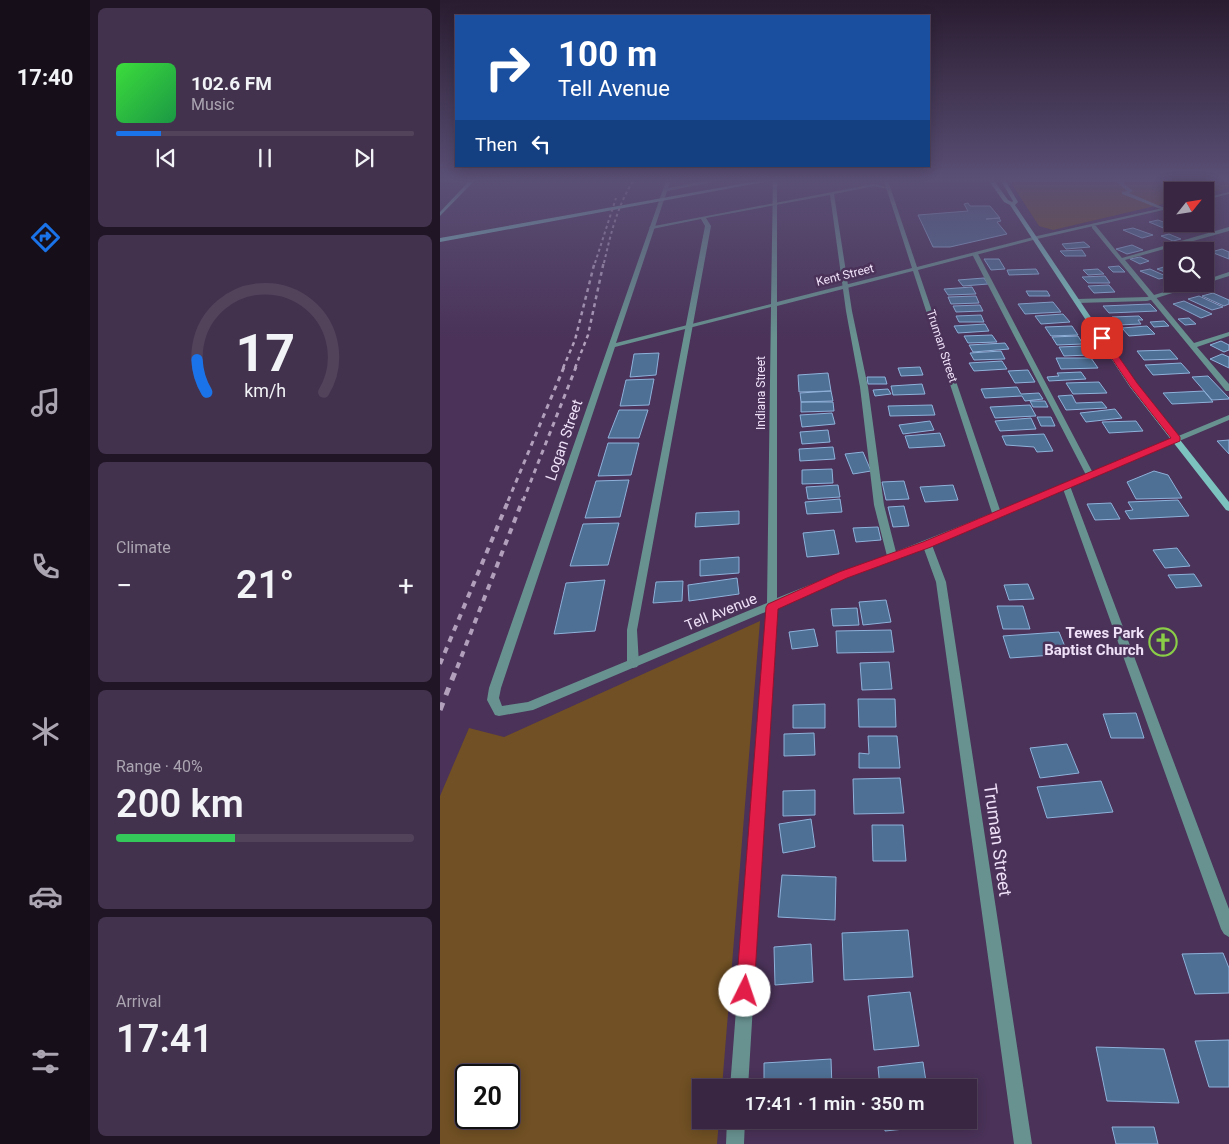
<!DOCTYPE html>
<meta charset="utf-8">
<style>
:root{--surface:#382642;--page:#43324d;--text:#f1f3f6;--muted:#aba5b2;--line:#52435b;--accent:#1a73e8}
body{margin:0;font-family:Roboto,sans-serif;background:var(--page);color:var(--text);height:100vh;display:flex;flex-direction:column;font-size:19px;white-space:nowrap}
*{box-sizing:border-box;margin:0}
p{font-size:16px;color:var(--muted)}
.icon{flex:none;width:28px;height:28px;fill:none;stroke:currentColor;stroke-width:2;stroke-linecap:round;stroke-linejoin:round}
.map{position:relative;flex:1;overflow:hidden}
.side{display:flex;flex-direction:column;gap:8px;padding:8px;background:#1f1524;width:350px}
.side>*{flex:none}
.top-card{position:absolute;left:15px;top:15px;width:475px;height:152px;border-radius:0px;box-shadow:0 2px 12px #0003,0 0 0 1px var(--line);background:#1a4fa0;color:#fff;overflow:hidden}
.needle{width:32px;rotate:60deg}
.buttons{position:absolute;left:724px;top:182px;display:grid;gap:10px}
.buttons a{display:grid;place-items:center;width:50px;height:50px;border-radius:0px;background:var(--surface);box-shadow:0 2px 12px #0003,0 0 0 1px var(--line);font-size:25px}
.speed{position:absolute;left:15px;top:1064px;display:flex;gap:10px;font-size:25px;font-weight:700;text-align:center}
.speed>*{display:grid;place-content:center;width:65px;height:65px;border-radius:50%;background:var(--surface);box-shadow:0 2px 12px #0003,0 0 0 1px var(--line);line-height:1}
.speed .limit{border:2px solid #111;border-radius:8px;background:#fff;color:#111}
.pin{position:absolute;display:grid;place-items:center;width:42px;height:42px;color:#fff;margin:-21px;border-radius:10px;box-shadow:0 2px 8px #0006}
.me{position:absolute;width:55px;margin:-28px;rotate:4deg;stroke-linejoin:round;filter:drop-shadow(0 0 4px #0008)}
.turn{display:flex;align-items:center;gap:18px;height:105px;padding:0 20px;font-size:22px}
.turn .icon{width:65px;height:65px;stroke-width:2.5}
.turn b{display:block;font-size:35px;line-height:42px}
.then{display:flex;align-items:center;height:48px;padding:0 20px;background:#0003;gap:10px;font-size:19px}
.big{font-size:38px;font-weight:600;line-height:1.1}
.side .tile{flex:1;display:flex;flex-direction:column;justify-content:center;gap:8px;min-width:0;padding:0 18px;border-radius:8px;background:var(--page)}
.side .dial{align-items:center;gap:0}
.dial svg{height:130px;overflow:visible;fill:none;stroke:var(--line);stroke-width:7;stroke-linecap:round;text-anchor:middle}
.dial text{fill:var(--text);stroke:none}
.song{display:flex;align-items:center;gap:15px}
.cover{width:60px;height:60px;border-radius:8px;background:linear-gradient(135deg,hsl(120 70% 55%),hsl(140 70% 35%))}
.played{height:5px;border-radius:2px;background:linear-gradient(90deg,var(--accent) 15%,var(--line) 15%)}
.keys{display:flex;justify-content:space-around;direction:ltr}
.heat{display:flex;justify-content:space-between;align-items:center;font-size:28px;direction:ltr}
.charge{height:8px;border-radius:4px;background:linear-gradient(90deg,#34c759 40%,var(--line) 0)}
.trip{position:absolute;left:252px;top:1079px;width:285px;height:50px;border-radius:0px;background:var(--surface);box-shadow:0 2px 12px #0003,0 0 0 1px var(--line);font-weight:600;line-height:50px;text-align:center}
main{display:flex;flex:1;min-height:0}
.dock{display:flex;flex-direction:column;width:90px;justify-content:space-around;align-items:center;background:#160f1a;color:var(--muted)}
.dock .icon{width:35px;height:35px}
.dock .on{color:var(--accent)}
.dock b{font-size:22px;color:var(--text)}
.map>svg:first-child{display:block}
</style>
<main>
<nav class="dock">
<b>17:40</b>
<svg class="icon on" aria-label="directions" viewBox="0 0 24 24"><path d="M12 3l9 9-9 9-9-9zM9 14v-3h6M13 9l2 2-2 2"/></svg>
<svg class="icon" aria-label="music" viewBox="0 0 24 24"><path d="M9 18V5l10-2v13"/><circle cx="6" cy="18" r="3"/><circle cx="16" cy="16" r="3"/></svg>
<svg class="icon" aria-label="phone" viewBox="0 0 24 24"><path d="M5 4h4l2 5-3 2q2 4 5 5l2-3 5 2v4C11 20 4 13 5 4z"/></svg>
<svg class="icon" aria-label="climate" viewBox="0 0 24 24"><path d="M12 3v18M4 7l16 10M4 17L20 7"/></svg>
<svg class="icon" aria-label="car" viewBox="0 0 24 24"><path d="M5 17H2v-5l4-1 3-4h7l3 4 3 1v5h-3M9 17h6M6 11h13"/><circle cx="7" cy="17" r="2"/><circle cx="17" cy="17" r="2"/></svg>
<svg class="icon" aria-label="filters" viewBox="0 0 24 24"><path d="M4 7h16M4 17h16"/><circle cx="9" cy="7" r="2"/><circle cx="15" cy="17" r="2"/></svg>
</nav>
<section class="side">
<div class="tile">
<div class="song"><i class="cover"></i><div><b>102.6 FM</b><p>Music</p></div></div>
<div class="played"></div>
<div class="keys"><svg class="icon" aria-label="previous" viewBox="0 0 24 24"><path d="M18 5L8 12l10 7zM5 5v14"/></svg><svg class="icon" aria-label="pause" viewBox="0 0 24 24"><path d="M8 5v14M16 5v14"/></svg><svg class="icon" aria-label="next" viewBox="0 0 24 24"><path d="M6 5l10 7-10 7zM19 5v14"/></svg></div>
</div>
<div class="tile dial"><svg viewBox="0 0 100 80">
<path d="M14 69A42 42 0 1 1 86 69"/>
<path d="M14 69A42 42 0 0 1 8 49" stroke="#1a73e8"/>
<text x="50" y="56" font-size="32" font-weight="700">17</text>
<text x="50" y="72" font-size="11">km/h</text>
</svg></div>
<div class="tile"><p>Climate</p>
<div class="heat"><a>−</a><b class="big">21°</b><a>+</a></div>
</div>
<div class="tile"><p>Range · 40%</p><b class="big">200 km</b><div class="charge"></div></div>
<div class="tile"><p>Arrival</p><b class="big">17:41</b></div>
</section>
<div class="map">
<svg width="789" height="1144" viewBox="0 0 789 1144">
<rect width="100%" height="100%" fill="#4a3258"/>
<path fill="#705024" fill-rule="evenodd" d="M 568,178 L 789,178 L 789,188 L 765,194 L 765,191 L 732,191 L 732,202 L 613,230 L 599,226 Z
M 320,621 L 282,1087 L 261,1088 L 261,1120 L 279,1120 L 277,1144 L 0,1144 L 0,796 L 29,728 L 64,737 ZM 26,1075 L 69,1075 L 69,1118 L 26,1118 Z"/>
<path fill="#4f7095" stroke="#8eb1da" d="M 528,203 L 530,206 L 550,206 L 560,218 L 546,219 L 559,218 L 561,221 L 557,222 L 567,234 L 510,247 L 493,247 L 478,215 L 528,211 L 524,204 Z
M 718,220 L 737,227 L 728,230 L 709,222 Z
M 693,228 L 713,235 L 702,238 L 683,230 Z
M 729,234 L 741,239 L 733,241 L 721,236 Z
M 644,242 L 650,247 L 626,249 L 622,244 Z
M 692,245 L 703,250 L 687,254 L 676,249 Z
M 782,249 L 789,252 L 789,259 L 771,252 Z
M 642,250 L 646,256 L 625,256 L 620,251 Z
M 700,257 L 709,261 L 700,264 L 690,259 Z
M 544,259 L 559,259 L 565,269 L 551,270 Z
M 679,266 L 685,272 L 673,272 L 668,267 Z
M 727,266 L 732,268 L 732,275 L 717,269 Z
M 596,269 L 599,274 L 569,275 L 567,270 Z
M 658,269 L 664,274 L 648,275 L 643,270 Z
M 710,269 L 728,277 L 719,279 L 700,271 Z
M 665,276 L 670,283 L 648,283 L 642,277 Z
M 544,278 L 548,284 L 523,286 L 518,280 Z
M 669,285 L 675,292 L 654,293 L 648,286 Z
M 532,287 L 536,294 L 508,295 L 504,289 Z
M 586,291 L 607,291 L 610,296 L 589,296 Z
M 773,293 L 789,300 L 789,304 L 784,306 L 762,296 Z
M 536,296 L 539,303 L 511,304 L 508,297 Z
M 759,296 L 783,307 L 772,310 L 748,299 Z
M 744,301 L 772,314 L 761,318 L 733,304 Z
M 613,302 L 621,312 L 585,314 L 578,304 Z
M 710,304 L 717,311 L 669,313 L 663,306 Z
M 540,305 L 543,311 L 516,312 L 513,306 Z
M 623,314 L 630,322 L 601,324 L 595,316 Z
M 541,315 L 544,322 L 519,322 L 516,316 Z
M 699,316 L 703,320 L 698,320 L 701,324 L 678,325 L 672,317 Z
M 749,318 L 756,324 L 745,325 L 738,319 Z
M 724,321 L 729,326 L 714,327 L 710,322 Z
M 545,324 L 549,331 L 518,333 L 514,326 Z
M 632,326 L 638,335 L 611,336 L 605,327 Z
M 707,326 L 715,334 L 689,336 L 682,328 Z
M 552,335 L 557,342 L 528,343 L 524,336 Z
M 638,336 L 643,344 L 617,345 L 612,337 Z
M 781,341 L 789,345 L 789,350 L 784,352 L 770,345 Z
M 565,343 L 569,349 L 533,352 L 529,345 Z
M 644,346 L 650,355 L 624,356 L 619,347 Z
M 730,350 L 738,359 L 704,360 L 697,351 Z
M 561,351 L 565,359 L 534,360 L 530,353 Z
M 219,353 L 216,375 L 190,377 L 194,354 Z
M 782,354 L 789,357 L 789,368 L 770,359 Z
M 616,358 L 651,358 L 658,368 L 621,369 Z
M 562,361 L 567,369 L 534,371 L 529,363 Z
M 741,363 L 750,373 L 713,375 L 705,365 Z
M 480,367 L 483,375 L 461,376 L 458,368 Z
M 588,370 L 595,382 L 575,383 L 568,371 Z
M 641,372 L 646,379 L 609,381 L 607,377 L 619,376 L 617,373 Z
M 388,373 L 391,391 L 359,392 L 358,375 Z
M 768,376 L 789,398 L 789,399 L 772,400 L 752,377 Z
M 427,377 L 445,377 L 447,384 L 428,384 Z
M 214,379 L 209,405 L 180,406 L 186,380 Z
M 659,382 L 667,393 L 633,394 L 626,383 Z
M 482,384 L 485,394 L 453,395 L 451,386 Z
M 577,387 L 581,394 L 599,393 L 603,399 L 585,401 L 582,396 L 545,398 L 541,389 Z
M 448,389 L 451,394 L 435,396 L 433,390 Z
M 391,391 L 393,401 L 361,402 L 360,393 Z
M 764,391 L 773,402 L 732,404 L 723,393 Z
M 632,395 L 636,403 L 662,402 L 667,408 L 626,410 L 618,396 Z
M 590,401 L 605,401 L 608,407 L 593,407 Z
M 361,402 L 393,402 L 394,411 L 361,412 Z
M 492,405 L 495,415 L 450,416 L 448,406 Z
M 590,405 L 596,416 L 555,418 L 550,407 Z
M 675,409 L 682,418 L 646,422 L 640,413 Z
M 179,410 L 208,410 L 199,438 L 168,438 Z
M 392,413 L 395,424 L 362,427 L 360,415 Z
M 597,417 L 611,417 L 615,426 L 601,426 Z
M 591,418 L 596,429 L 560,431 L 555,421 Z
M 490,421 L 494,430 L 463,434 L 459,425 Z
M 696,421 L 703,431 L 669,433 L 662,422 Z
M 388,430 L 390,442 L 362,444 L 360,432 Z
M 500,433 L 505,446 L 469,448 L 465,436 Z
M 604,434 L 613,451 L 597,452 L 594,447 L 566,445 L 562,436 Z
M 789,440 L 789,454 L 777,441 Z
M 168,443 L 199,443 L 191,475 L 158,476 Z
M 393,447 L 395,459 L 360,461 L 359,449 Z
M 423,452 L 431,471 L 413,474 L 405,454 Z
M 392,469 L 393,483 L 362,484 L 362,470 Z
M 714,471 L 728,475 L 742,498 L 696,499 L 687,482 Z
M 189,480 L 180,517 L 145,518 L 156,481 Z
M 464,481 L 469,499 L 446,500 L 442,482 Z
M 398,485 L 400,497 L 368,499 L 366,487 Z
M 513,485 L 518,500 L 485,502 L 480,487 Z
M 400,499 L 402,512 L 367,514 L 365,502 Z
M 738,500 L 749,516 L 690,519 L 685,511 L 693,510 L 688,502 Z
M 671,503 L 680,519 L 655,520 L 647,504 Z
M 464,506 L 469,526 L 453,527 L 448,507 Z
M 299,511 L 299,524 L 255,527 L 256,513 Z
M 179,523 L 168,565 L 130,566 L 143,524 Z
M 438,527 L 441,540 L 416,542 L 413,528 Z
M 394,530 L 399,554 L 367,557 L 363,533 Z
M 737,548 L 750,566 L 725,568 L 713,550 Z
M 299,557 L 299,573 L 260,576 L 260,560 Z
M 754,574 L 762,586 L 736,588 L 728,575 Z
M 297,578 L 299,594 L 249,601 L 248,585 Z
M 165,580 L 155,631 L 114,634 L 126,583 Z
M 243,581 L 242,601 L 213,603 L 216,582 Z
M 588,584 L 594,599 L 569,600 L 564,585 Z
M 446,600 L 451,622 L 423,625 L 419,602 Z
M 557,606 L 583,606 L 590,629 L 563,629 Z
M 417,608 L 419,625 L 393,626 L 391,609 Z
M 374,629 L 378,646 L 352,649 L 349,632 Z
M 451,630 L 454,652 L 397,653 L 396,631 Z
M 619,632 L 628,654 L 570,658 L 563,636 Z
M 449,662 L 452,689 L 422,690 L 420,663 Z
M 418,699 L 455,699 L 456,727 L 419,727 Z
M 385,704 L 385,728 L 353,728 L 353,705 Z
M 696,713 L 704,738 L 671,738 L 663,714 Z
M 374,733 L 375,755 L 344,756 L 344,734 Z
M 428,736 L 457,736 L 460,768 L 419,768 L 419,753 L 429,754 Z
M 627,744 L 639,773 L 600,778 L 590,748 Z
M 460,778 L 464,813 L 414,814 L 413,779 Z
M 661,781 L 673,812 L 607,818 L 597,787 Z
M 375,790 L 375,815 L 343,816 L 343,791 Z
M 371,819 L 375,847 L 343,853 L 339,824 Z
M 432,825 L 463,825 L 466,861 L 433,861 Z
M 342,875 L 396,877 L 395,920 L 338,917 Z
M 468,930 L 473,977 L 404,980 L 402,933 Z
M 371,944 L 373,982 L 335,985 L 334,947 Z
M 783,953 L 789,968 L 789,993 L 755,994 L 742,954 Z
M 470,992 L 479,1046 L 434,1050 L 428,996 Z
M 789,1040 L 789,1087 L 769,1087 L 755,1041 Z
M 656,1047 L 724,1049 L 739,1103 L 667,1101 Z
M 391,1059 L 392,1088 L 324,1088 L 324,1063 Z
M 483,1062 L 487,1088 L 440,1088 L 438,1067 Z
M 444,1120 L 492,1120 L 493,1126 L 445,1131 Z
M 672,1127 L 714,1127 L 718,1144 L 676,1144 Z"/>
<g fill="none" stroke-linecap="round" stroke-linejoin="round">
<path fill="#689290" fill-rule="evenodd" d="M 672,178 L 677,178 L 693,191 L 689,193 L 727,209 L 723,210 L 682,194 L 682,192 L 687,191 Z
M 434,184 L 450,188 L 448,189 L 434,186 L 394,194 L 412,311 L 428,387 L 444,505 L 457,556 L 452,559 L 447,556 L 434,505 L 420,387 L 406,311 L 390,195 L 266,218 L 271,226 L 197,630 L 199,664 L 197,667 L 193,668 L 189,667 L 187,664 L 187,630 L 265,226 L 261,219 L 212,229 L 209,227 Z
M 652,226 L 656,226 L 682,258 L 789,227 L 789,231 L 685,260 L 754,343 L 789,332 L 789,336 L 757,347 L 789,384 L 789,391 L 786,391 L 652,228 Z
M 533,253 L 538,254 L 654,475 L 653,477 L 650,478 L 646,475 L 532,254 Z
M 626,483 L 630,486 L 789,909 L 789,937 L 784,934 L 781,929 L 622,486 Z
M 332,603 L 336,604 L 337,607 L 308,1088 L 290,1088 L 327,607 L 328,604 Z
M 287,1120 L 305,1120 L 304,1144 L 286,1144 Z"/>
<path fill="#689290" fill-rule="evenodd" d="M 227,178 L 231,178 L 228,188 L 281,178 L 293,178 L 227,191 L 176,343 L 331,304 L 333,178 L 337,178 L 337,302 L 472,268 L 443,178 L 447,178 L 477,267 L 597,236 L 732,206 L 732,208 L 597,239 L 478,270 L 560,510 L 789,415 L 789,420 L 492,545 L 506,582 L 592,1144 L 574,1144 L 496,582 L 484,549 L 407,577 L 337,607 L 336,610 L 330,610 L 93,710 L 59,716 L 55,715 L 47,700 L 49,688 ZM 473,271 L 552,513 C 481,543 408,569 337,598 L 337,306 ZM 331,307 L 327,603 L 88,702 L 62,706 L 59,698 L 61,688 L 175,347 Z
M 789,192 L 789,194 L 765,200 L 765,198 Z
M 789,272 L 789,276 L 767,283 L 765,284 L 765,280 Z
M 752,284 L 761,284 L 707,301 L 637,303 L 634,301 L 637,299 L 707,297 Z"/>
<path fill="#7cc2bf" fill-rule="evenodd" d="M 32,178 L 37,178 L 0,216 L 0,212 Z
M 334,178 L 346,178 L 0,242 L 0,238 Z
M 547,178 L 552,178 L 568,200 L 572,202 L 573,201 L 559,178 L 564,178 L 578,202 L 575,205 L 696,384 L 789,502 L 789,511 L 786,510 L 690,387 L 570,205 L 564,202 Z"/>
<path stroke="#b19fbc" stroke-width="2" stroke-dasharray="3 3" stroke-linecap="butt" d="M 155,263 L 176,198
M 164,263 C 171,232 178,204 195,178"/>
<path stroke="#b19fbc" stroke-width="2.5" stroke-dasharray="4 4" stroke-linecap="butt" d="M 123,368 L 135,340 L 155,261
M 135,368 L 148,335 L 164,261"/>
<path stroke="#b19fbc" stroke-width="3" stroke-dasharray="5 5" stroke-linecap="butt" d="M 68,501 L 124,367
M 83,501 L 136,367"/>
<path stroke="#b19fbc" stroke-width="4" stroke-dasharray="6 6" stroke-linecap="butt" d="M 0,664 L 69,499
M 17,668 L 83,499"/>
<path stroke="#b19fbc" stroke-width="5" stroke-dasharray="8 8" stroke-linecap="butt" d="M 0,710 L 17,667"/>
</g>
<linearGradient id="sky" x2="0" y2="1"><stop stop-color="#291c30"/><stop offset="0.53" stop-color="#5a4f75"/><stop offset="1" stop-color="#5a4f75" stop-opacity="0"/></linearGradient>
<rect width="789" height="339" fill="url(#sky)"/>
<path fill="#e11d48" stroke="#92132f" d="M 659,337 L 665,337 L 697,383 L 740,437 L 740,441 L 491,547 L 407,578 L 338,609 L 314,991 L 312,998 L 305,1000 L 299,998 L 296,991 L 326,607 L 328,604 L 399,572 L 483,542 L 731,438 L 691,387 L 658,338 Z"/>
<defs>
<g id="church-ring" transform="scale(1.4375)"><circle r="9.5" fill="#4a3258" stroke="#8ace47" stroke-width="1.5"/><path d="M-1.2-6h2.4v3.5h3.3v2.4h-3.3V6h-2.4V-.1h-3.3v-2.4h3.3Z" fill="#8ace47"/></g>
</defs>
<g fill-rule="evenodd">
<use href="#church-ring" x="723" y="642"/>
</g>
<g text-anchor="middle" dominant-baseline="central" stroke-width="5" stroke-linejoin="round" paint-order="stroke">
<g font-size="12" fill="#efe0f8" stroke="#4a3258">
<text transform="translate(405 275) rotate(-14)">Kent Street</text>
<text transform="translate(502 346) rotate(72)">Truman Street</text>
<text transform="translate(321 393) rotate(-90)">Indiana Street</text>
</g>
<g font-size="15" fill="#efe0f8" stroke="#4a3258">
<text transform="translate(124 440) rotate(-71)">Logan Street</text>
<text transform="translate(281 612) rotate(-22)">Tell Avenue</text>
</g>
<g font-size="15" font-weight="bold" fill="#efe0f8" stroke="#4a3258" text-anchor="end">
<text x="704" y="633">Tewes Park<tspan x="704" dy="17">Baptist Church</tspan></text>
</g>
<g font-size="18" fill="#efe0f8" stroke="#4a3258">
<text transform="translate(558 840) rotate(82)">Truman Street</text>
</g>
</g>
</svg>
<div class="buttons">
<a><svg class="needle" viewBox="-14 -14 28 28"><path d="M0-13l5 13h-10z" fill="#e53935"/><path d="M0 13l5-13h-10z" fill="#aba5b2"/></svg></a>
<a><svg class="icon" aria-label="search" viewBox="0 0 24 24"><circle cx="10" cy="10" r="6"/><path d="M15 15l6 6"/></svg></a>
</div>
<div class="speed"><div class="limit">20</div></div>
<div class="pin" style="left:662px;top:338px;background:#d93025"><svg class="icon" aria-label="arrive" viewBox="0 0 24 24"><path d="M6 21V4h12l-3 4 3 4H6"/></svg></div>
<svg class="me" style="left:305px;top:991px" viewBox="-20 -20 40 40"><circle r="19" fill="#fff"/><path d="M0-13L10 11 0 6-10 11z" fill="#e11d48"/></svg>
<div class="trip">17:41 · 1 min · 350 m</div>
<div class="top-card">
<div class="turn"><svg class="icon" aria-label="right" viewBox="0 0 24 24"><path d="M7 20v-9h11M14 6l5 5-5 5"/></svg><div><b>100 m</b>Tell Avenue</div></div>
<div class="then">Then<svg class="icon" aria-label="left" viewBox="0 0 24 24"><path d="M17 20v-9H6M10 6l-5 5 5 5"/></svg></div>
</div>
</div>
</main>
